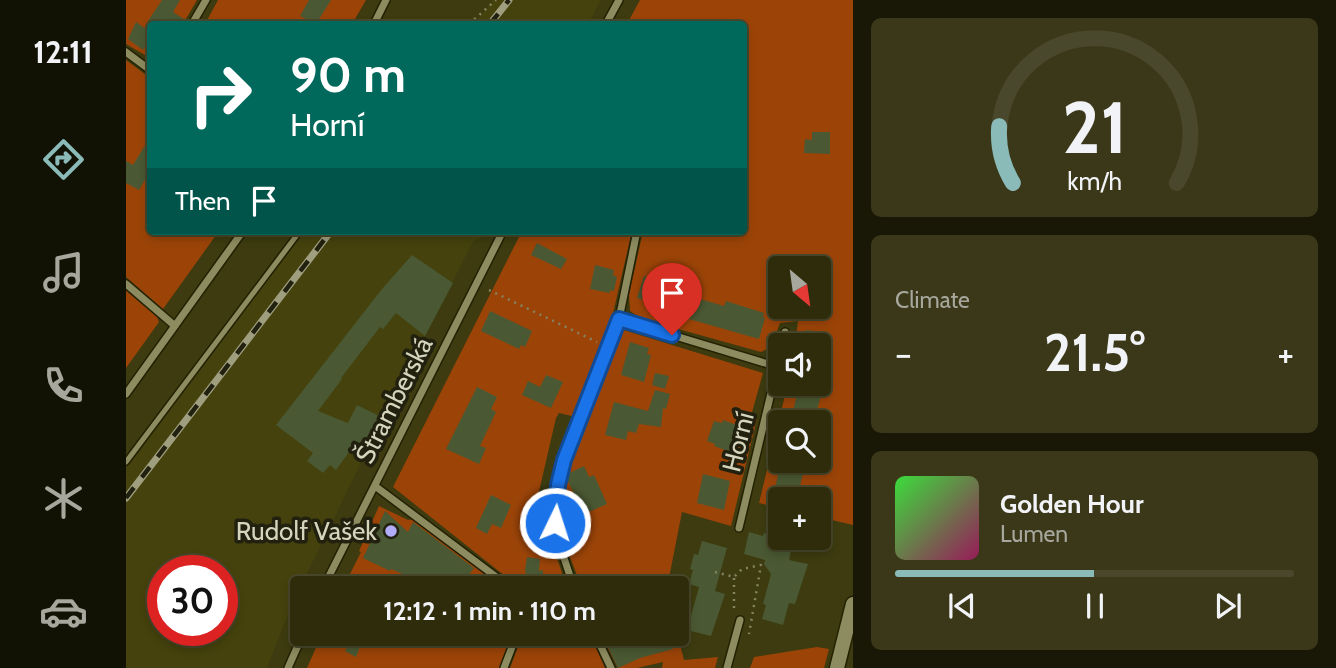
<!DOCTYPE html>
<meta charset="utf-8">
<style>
:root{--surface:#2e2c0b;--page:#3a3819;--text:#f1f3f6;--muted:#a7a79d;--line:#49482c;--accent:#8bbbb9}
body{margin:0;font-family:Cabin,sans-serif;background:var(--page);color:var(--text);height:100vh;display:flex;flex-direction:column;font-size:26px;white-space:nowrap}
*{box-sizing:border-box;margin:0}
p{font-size:23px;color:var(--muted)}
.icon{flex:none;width:38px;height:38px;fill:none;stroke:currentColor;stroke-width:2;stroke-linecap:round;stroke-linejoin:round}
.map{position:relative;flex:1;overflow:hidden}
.sheet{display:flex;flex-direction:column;gap:18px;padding:18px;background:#191806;width:483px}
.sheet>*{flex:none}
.hud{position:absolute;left:21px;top:21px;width:600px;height:214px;border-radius:7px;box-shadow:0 4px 10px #0003,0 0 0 2px var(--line);background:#00695c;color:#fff;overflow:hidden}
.needle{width:46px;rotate:151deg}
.controls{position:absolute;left:642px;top:256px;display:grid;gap:14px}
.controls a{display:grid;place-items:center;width:63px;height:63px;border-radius:7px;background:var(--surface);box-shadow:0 4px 10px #0003,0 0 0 2px var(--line);font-size:35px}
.speed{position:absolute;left:21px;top:555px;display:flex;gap:14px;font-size:35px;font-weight:700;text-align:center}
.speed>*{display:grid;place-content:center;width:91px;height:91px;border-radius:50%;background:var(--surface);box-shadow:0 4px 10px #0003,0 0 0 2px var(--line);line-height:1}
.speed .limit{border:10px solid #d22;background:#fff;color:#111}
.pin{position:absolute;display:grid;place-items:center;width:60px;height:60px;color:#fff;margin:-72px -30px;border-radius:50% 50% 50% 0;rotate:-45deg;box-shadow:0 0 7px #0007}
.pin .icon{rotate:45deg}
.me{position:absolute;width:77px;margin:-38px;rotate:4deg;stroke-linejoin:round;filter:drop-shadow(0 0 5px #0008)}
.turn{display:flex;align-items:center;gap:24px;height:147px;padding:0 28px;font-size:32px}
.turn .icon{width:91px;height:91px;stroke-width:2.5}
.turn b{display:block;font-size:49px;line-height:60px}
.then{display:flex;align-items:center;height:66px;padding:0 28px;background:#0003;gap:14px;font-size:26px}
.big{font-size:52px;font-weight:700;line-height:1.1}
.sheet .card{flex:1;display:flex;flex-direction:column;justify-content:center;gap:10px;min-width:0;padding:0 24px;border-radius:10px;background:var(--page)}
.sheet .dial{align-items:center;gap:0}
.dial svg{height:182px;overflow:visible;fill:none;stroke:var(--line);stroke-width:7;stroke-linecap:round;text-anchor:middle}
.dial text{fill:var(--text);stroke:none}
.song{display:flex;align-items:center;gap:21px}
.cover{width:84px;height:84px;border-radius:10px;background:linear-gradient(135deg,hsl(120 70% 55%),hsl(330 70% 35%))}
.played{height:7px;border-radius:4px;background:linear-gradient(90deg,var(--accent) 50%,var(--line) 50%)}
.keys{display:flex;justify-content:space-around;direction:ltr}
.heat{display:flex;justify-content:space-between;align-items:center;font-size:38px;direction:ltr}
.trip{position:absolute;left:164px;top:576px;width:399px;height:70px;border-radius:7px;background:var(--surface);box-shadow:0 4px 10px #0003,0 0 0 2px var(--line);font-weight:700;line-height:70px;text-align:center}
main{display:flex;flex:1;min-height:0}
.dock{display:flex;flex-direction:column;width:126px;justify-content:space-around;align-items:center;background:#121204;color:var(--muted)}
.dock .icon{width:49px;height:49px}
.dock .selected{color:var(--accent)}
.dock b{font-size:32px;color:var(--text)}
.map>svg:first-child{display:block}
</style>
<main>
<nav class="dock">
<b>12:11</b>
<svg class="icon selected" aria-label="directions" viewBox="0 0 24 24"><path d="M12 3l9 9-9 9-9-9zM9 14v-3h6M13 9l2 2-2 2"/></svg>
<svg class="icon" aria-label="music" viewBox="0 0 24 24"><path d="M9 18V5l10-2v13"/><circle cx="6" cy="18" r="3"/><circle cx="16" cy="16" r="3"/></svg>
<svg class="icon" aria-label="phone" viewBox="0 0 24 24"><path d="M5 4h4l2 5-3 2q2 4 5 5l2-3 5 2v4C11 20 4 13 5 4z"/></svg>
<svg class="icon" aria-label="climate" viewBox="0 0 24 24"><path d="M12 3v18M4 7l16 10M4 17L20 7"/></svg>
<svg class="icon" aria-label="car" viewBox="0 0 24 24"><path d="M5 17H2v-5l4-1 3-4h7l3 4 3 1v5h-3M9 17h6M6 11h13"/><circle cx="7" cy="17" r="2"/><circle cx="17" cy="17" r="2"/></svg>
</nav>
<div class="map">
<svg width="727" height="668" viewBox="0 0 727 668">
<rect width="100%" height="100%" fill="#3d3b0f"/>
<path fill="#45420d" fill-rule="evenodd" d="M 367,0 L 475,0 L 462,24 L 348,24 Z
M 179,231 L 358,231 L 354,239 L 348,240 L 257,418 L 166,604 L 141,668 L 0,668 L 0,466 ZM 37,570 L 96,570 L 96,630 L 37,630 Z"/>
<path fill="#9c4408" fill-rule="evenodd" d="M 0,0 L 71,0 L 57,24 L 24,24 L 24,58 L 0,44 Z
M 92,0 L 240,0 L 226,24 L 79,24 Z
M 514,0 L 727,0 L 727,525 L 693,517 L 693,499 L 654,499 L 654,508 L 633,503 L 662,383 L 693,383 L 693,345 L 669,345 L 672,321 L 654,323 L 645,347 L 635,352 L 516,319 L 504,311 L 503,295 L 517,231 L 618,231 L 618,24 L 501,24 ZM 654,268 L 693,268 L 693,306 L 654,306 ZM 654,422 L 693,422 L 693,460 L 654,460 Z
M 0,60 L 24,78 L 24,231 L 93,231 L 37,309 L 0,277 Z
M 396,231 L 506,231 L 479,348 L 450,417 L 433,413 L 430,418 L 411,500 L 408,526 L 423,535 L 436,573 L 437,588 L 394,588 L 267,487 Z
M 0,290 L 31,317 L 33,322 L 0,368 Z
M 494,329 L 637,373 L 625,416 L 631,419 L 605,526 L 556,512 L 541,588 L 456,588 L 437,539 L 435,524 L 439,475 L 480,374 Z
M 253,506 L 282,520 L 289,519 L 379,588 L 217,588 L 235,552 L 233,551 Z
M 551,633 L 558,660 L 592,657 L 589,668 L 536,668 L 537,662 L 511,668 L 492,668 L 475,634 Z
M 196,634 L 387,634 L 373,668 L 181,668 Z
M 397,634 L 464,634 L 479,668 L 384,668 Z
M 691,647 L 703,649 L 698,668 L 624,668 L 628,657 Z"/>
<path fill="#4a5933" d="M 36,0 L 54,0 L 47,12 L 61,21 L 60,24 L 20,24 Z
M 183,0 L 205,0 L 190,24 L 174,16 Z
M 10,22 L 24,32 L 24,39 L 17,50 L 2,39 Z
M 686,132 L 704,132 L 704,154 L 678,153 L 679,139 L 686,140 Z
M 24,137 L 24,171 L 13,190 L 0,183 L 0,161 L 7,165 Z
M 411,243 L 441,259 L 435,269 L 405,255 Z
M 286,255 L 327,283 L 299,336 L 270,313 L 257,329 L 254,327 L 215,378 L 216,379 L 192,411 L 222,423 L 231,405 L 257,418 L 238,457 L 232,458 L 223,452 L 210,470 L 204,465 L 197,473 L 181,461 L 187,453 L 150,425 L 256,289 Z
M 469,265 L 488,270 L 487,275 L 491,277 L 488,291 L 484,290 L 484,293 L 464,289 Z
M 518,276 L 575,296 L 574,299 L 598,306 L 600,301 L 638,313 L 637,317 L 639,318 L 633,339 L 549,315 L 550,310 L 511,298 Z
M 364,311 L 406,331 L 399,347 L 395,345 L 393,349 L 355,331 Z
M 680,330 L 698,332 L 696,345 L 678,345 Z
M 504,342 L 523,348 L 521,354 L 525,355 L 518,382 L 495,375 Z
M 529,373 L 543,376 L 539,389 L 526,385 Z
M 420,375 L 437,382 L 425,408 L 396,395 L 402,381 L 414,387 Z
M 674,383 L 697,388 L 688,422 L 664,422 Z
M 351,387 L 371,397 L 365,409 L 370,412 L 354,446 L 360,448 L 353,464 L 320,449 Z
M 529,390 L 544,394 L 540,409 L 537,408 L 535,427 L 513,424 L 510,433 L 502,431 L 500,440 L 479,435 L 488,402 L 522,411 Z
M 597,420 L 616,427 L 607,453 L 588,446 L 589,444 L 581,441 L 588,421 L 596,423 Z
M 655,460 L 680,460 L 672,495 L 649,489 Z
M 458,466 L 463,477 L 468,475 L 481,504 L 458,514 L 440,477 L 441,474 Z
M 577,474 L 604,481 L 598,510 L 571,503 Z
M 365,495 L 385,505 L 375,528 L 366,524 L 361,534 L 350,528 Z
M 259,511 L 282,532 L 287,522 L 348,568 L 333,588 L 283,588 L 288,579 L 265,569 L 264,571 L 237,558 Z
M 623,532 L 637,536 L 638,533 L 654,537 L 652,542 L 666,546 L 663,560 L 682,564 L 669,604 L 663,603 L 657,625 L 636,619 L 640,605 L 637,604 L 645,574 L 638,564 L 639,560 L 618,554 Z
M 576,541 L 601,548 L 589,591 L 599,594 L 585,636 L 561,630 L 573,587 L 563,584 L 567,570 L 564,569 L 568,554 L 572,555 Z
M 401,557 L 414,559 L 413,571 L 417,570 L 417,575 L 433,574 L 434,588 L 403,588 L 399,569 Z
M 228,634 L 239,634 L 230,657 L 219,651 Z
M 476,634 L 502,634 L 504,639 L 544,634 L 547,649 L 514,658 L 492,668 Z"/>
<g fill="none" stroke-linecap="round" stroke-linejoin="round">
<g stroke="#232102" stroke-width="8">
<path id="service" d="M 0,462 L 174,231"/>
</g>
<g stroke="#232102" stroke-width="10">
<path id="minor" d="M 66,24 L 80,0
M 248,24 L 260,0
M 480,24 L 493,0
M 0,52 L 24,70
M 0,284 L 49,326
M 493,319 L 652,367
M 657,345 L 659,332
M 0,394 L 117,231
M 249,486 L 385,588
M 613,528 L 654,355
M 197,588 L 377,231
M 448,588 L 430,534 L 432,485 L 438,460 L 493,319 L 511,231
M 469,634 L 485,668
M 162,668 L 177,634
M 378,668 L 391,634
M 601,668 L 614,620"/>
</g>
<g stroke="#232102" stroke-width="17">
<path id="secondary" d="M 711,668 L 727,604"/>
</g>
<path stroke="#858462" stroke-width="2.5" stroke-dasharray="2 5" stroke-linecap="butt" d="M 343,24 L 370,0
M 363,290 L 471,342
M 589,572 L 608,577 L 616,569 L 635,565 L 623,634
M 608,578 L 608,610"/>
<use href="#service" stroke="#8d8c60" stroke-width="5"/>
<use href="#minor" stroke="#8d8c60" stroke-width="7"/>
<use href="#secondary" stroke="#8d8c60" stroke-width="14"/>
<g stroke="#9f9f80" stroke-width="7">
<path id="rail" d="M 364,24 L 383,0
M 0,498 L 205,231"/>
</g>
<use href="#rail" stroke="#22210f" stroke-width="4.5" stroke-dasharray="13" stroke-linecap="butt"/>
</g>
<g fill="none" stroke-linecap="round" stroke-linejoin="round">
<g stroke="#114b97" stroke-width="18">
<path id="route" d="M 429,523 L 432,485 L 438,460 L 493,319 L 546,335"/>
</g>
<use href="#route" stroke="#1a73e8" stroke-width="12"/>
</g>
<circle fill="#b2adf9" stroke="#22210f" stroke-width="2.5" cx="265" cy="531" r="7"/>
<g text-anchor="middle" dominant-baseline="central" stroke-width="7" stroke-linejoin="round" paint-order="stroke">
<g font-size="26" fill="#d5d5be" stroke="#22210f">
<text transform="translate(268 400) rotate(-63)">Štramberská</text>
<text transform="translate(612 442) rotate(-76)">Horní</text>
</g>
<g font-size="26" fill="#d5d5be" stroke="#22210f" text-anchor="end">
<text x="251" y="531">Rudolf Vašek</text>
</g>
</g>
</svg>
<div class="controls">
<a><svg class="needle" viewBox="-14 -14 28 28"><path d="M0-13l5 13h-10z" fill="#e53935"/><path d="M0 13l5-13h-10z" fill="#a7a79d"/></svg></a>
<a><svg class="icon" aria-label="sound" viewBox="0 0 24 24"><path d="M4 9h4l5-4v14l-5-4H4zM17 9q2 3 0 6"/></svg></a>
<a><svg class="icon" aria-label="search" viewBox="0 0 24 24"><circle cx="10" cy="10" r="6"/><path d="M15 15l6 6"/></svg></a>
<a>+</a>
</div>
<div class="speed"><div class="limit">30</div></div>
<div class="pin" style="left:546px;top:335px;background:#d93025"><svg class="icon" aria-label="arrive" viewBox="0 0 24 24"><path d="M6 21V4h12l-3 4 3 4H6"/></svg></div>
<svg class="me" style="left:429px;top:523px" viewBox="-20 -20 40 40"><circle r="17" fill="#1a73e8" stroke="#fff" stroke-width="3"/><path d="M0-11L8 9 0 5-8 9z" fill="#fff"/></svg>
<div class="trip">12:12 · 1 min · 110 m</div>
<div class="hud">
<div class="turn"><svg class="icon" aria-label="right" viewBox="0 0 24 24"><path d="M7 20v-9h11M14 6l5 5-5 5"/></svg><div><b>90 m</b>Horní</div></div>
<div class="then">Then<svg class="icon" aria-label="arrive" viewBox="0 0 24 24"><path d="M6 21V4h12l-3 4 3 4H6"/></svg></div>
</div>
</div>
<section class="sheet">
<div class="card dial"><svg viewBox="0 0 100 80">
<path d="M14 69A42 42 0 1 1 86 69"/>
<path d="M14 69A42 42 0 0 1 8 44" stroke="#8bbbb9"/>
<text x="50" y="56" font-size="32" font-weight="700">21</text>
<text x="50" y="72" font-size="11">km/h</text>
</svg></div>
<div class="card"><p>Climate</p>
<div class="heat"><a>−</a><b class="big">21.5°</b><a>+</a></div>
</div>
<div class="card">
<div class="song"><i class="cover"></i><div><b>Golden Hour</b><p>Lumen</p></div></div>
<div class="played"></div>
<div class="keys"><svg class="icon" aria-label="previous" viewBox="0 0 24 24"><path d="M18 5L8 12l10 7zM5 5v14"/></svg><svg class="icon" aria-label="pause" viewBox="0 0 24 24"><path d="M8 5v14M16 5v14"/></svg><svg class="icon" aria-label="next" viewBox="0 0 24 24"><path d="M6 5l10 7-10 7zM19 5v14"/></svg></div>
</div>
</section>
</main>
